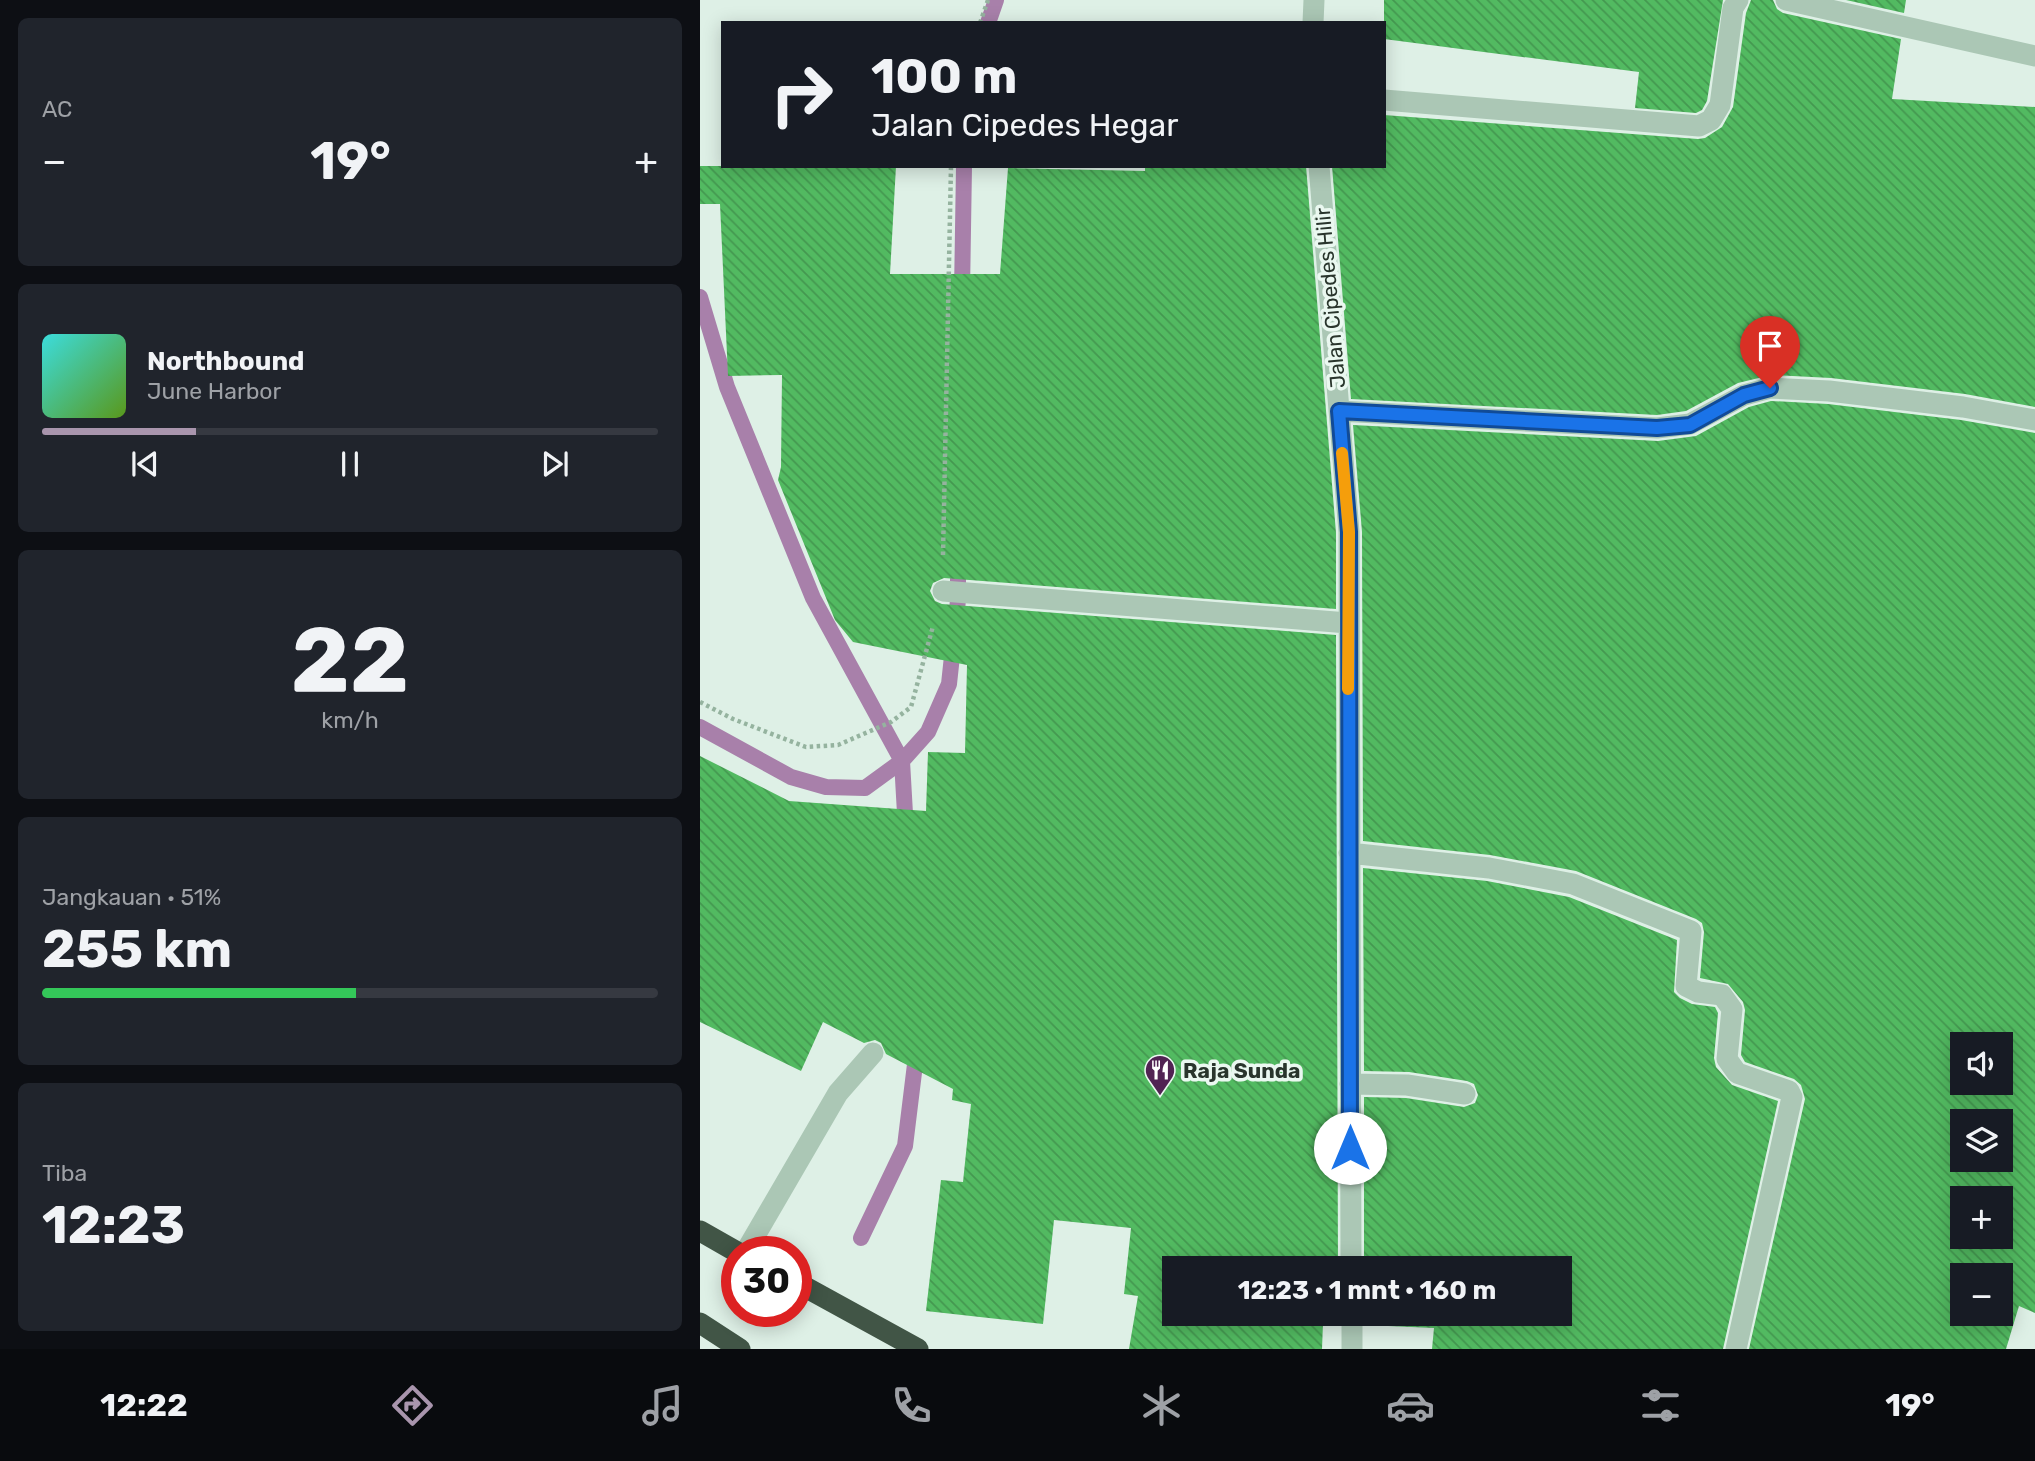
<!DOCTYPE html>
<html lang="id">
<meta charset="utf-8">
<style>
:root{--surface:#171b24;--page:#20242c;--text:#f1f3f6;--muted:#9ea1a6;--line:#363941;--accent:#a995ad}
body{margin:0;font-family:Rubik,sans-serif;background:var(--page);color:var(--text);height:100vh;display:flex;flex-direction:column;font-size:26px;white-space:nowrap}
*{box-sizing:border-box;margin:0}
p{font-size:23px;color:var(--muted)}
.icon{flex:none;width:38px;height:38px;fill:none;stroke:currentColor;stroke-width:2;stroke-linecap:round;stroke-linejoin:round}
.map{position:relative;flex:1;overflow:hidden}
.sheet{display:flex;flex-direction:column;gap:18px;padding:18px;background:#0d0f14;width:700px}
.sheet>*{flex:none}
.banner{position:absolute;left:21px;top:21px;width:665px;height:147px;border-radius:0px;box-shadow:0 4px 18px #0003;background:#171b24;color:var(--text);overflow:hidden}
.tools{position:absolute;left:1250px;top:1032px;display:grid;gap:14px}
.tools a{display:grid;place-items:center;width:63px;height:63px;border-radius:0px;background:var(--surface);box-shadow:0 4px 18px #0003;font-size:35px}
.speed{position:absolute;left:21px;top:1236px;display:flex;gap:14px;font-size:35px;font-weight:700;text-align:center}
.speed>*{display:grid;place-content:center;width:91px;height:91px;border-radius:50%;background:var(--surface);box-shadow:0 4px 18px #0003;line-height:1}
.speed .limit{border:10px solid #d22;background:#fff;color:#111}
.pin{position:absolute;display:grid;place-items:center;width:60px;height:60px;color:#fff;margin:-72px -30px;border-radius:50% 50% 50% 0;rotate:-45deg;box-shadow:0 0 7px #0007}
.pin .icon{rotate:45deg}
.me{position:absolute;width:77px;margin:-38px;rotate:0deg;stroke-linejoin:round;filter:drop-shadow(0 0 5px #0008)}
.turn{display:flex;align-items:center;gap:24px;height:147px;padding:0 35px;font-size:32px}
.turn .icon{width:91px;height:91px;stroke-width:2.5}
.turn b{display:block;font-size:49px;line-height:60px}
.big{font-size:52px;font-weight:700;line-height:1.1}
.sheet .card{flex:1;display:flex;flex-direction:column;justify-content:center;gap:10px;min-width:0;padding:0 24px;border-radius:10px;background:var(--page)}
.sheet .dial{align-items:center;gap:0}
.dial b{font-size:91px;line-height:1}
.song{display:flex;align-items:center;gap:21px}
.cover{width:84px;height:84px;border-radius:10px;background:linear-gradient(135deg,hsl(180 70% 55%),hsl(90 70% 35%))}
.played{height:7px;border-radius:4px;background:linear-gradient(90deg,var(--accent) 25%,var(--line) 25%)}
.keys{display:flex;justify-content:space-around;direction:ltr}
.heat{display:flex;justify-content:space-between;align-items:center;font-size:38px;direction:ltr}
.charge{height:10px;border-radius:5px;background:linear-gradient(90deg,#34c759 51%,var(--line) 0)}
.trip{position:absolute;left:462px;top:1256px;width:410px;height:70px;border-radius:0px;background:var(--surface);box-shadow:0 4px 18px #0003;font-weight:700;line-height:70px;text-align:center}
.dock{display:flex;height:112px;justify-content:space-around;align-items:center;background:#090b0e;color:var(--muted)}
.dock .icon{width:49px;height:49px}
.dock .current{color:var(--accent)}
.dock b{font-size:32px;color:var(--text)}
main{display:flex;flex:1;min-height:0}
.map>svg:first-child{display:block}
</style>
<main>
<section class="sheet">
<div class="card"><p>AC</p>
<div class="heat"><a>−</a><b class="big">19°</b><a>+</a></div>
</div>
<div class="card">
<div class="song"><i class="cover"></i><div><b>Northbound</b><p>June Harbor</p></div></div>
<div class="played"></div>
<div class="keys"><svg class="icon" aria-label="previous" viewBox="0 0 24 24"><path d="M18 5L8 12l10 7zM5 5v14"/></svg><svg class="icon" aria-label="pause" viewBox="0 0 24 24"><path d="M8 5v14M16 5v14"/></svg><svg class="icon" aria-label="next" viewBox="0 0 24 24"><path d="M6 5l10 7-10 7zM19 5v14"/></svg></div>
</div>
<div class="card dial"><b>22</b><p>km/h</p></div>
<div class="card"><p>Jangkauan · 51%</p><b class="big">255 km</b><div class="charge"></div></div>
<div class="card"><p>Tiba</p><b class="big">12:23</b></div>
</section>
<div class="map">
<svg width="1335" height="1349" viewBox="0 0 1335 1349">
<defs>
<pattern id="building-back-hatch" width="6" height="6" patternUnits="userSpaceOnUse" patternTransform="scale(1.75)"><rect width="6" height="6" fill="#52ba61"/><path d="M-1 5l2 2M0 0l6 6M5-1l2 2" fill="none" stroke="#449850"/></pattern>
</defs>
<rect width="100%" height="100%" fill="#def0e6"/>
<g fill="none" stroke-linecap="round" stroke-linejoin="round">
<path stroke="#a880aa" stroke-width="16" d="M 288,23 L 296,0
M 262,293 L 264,166
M 0,297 L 27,387 L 113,598 L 202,761 L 206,831
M 0,727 L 91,777 L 126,787 L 165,788 L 202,761 L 228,732 L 249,684 L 258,600 L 258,557
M 161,1238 L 205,1146 L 217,1048"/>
</g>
<path fill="url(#building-back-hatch)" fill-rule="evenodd" d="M 684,0 L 1023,0 L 1007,101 L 1002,110 L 996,113 L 935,108 L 939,72 L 684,39 Z
M 1051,0 L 1073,0 L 1077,9 L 1083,13 L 1201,39 L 1192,99 L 1335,107 L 1335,407 L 1265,394 L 1131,378 L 1071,375 L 1038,383 L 986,411 L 957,415 L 651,399 L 632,166 L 684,166 L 684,115 L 998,139 L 1005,138 L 1022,127 L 1033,107 L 1046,13 Z
M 1146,0 L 1206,0 L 1204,13 Z
M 0,166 L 196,166 L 190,274 L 300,274 L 308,168 L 445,171 L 445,166 L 606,166 L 636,533 L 636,609 L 244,578 L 233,583 L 230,591 L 235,601 L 242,604 L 636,635 L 638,1269 L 474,1269 L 474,1314 L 639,1314 L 639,1323 L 623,1323 L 622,1349 L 429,1349 L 438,1296 L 424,1294 L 431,1228 L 354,1220 L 343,1324 L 226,1311 L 241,1180 L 263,1182 L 271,1104 L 252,1100 L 253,1089 L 186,1054 L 181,1043 L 175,1040 L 164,1043 L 123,1022 L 101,1071 L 0,1022 L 0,756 L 89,801 L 226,811 L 228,752 L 265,753 L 267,665 L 153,642 L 135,620 L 78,480 L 81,467 L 82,375 L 28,376 L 20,204 L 0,204 Z
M 1071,401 L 1128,404 L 1261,420 L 1335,433 L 1335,1313 L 1319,1306 L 1306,1349 L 1049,1349 L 1105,1099 L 1101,1085 L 1094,1079 L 1045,1062 L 1041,1055 L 1045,1010 L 1043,1002 L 1028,984 L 1000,978 L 1004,932 L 1002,923 L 996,919 L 876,871 L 790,855 L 663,841 L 662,532 L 653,425 L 958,441 L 996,436 L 1049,407 ZM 1262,1045 L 1300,1045 L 1300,1083 L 1262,1083 ZM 1262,1122 L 1300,1122 L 1300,1160 L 1262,1160 ZM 1262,1199 L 1300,1199 L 1300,1237 L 1262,1237 ZM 1262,1276 L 1300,1276 L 1300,1314 L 1262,1314 Z
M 663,868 L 787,881 L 869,897 L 977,940 L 974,992 L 980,998 L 992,1004 L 1015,1007 L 1018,1013 L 1014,1058 L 1016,1067 L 1032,1085 L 1078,1101 L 1023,1349 L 732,1349 L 734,1328 L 665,1325 L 665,1314 L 859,1314 L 859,1269 L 664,1269 L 664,1097 L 706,1098 L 764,1107 L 775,1103 L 778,1095 L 774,1084 L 767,1081 L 709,1072 L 664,1071 Z"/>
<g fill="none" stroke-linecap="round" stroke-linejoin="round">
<path stroke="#95b39f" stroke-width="4.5" stroke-dasharray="3.5 3.5" stroke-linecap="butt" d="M 280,23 L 288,0
M 243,555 L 251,166
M 0,702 L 33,719 L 106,747 L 138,745 L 191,722 L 211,707 L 233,626"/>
<path stroke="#abc7b5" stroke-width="21" d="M 1086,0 L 1335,56
M 613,23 L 614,0
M 684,100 L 999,126 L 1011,120 L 1020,105 L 1033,8 L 1038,0
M 619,166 L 649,532 L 651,1269
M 639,411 L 957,428 L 990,424 L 1044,395 L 1070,388 L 1129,391 L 1263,407 L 1335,420
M 243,591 L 648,623
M 649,853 L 789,868 L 873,884 L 991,931 L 986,986 L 998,992 L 1022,995 L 1032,1009 L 1027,1059 L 1037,1073 L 1089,1091 L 1092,1097 L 1036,1349
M 650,1084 L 707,1085 L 765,1094
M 46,1251 L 138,1093 L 173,1053
M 652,1314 L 652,1349"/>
<path stroke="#415546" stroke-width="21" d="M 0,1231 L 37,1252
M 96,1282 L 218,1349
M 0,1323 L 40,1349"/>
</g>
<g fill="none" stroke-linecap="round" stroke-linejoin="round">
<g stroke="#114b97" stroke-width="18">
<path id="route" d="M 650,1148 L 649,532 L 639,411 L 957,428 L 990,425 L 1044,395 L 1070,388"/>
</g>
<use href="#route" stroke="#1a73e8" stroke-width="12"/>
<path stroke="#f59e0b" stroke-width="12" d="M 642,453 L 649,532 L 648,689"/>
</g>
<defs>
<g id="restaurant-pin" transform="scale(1.575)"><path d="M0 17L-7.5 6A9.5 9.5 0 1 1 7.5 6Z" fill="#512353" stroke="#eaf8f0"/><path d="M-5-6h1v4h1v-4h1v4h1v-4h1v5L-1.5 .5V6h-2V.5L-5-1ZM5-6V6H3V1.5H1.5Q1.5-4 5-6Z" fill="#fff"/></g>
</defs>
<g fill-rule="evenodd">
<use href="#restaurant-pin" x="460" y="1070"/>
</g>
<g text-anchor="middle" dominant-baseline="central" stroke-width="7" stroke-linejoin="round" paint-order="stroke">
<g font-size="21" fill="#29352c" stroke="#eaf8f0">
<text transform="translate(630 298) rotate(-95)">Jalan Cipedes Hilir</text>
</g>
<g font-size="21" font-weight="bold" fill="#29352c" stroke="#eaf8f0" text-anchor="start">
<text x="483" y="1070">Raja Sunda</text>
</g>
</g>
</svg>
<div class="tools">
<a><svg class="icon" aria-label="sound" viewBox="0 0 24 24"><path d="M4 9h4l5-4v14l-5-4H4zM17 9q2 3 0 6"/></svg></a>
<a><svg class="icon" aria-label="layers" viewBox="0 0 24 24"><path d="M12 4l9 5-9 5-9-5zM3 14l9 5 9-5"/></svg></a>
<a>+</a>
<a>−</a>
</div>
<div class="speed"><div class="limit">30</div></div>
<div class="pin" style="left:1070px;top:388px;background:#d93025"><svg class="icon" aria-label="arrive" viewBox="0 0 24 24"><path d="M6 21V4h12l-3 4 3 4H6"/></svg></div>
<svg class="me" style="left:650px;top:1148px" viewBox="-20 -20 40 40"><circle r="19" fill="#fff"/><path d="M0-13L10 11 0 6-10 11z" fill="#1a73e8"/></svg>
<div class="trip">12:23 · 1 mnt · 160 m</div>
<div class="banner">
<div class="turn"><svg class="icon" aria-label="right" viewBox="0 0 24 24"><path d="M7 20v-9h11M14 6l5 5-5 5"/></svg><div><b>100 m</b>Jalan Cipedes Hegar</div></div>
</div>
</div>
</main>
<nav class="dock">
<b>12:22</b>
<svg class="icon current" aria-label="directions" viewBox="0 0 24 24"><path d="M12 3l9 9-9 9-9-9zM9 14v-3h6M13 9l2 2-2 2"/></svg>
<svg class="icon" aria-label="music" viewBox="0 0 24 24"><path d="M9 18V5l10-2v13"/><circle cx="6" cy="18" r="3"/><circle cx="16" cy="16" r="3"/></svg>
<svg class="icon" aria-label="phone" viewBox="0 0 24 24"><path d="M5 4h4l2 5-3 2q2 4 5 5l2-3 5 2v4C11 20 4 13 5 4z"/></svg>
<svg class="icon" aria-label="climate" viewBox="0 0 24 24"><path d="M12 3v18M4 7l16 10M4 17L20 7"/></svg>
<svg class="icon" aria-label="car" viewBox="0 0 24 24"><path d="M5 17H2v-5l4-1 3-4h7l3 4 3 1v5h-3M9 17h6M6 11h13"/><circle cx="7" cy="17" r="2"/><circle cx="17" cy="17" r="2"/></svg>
<svg class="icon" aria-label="filters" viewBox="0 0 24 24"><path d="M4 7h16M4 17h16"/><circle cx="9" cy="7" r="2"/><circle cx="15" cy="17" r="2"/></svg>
<b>19°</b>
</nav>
